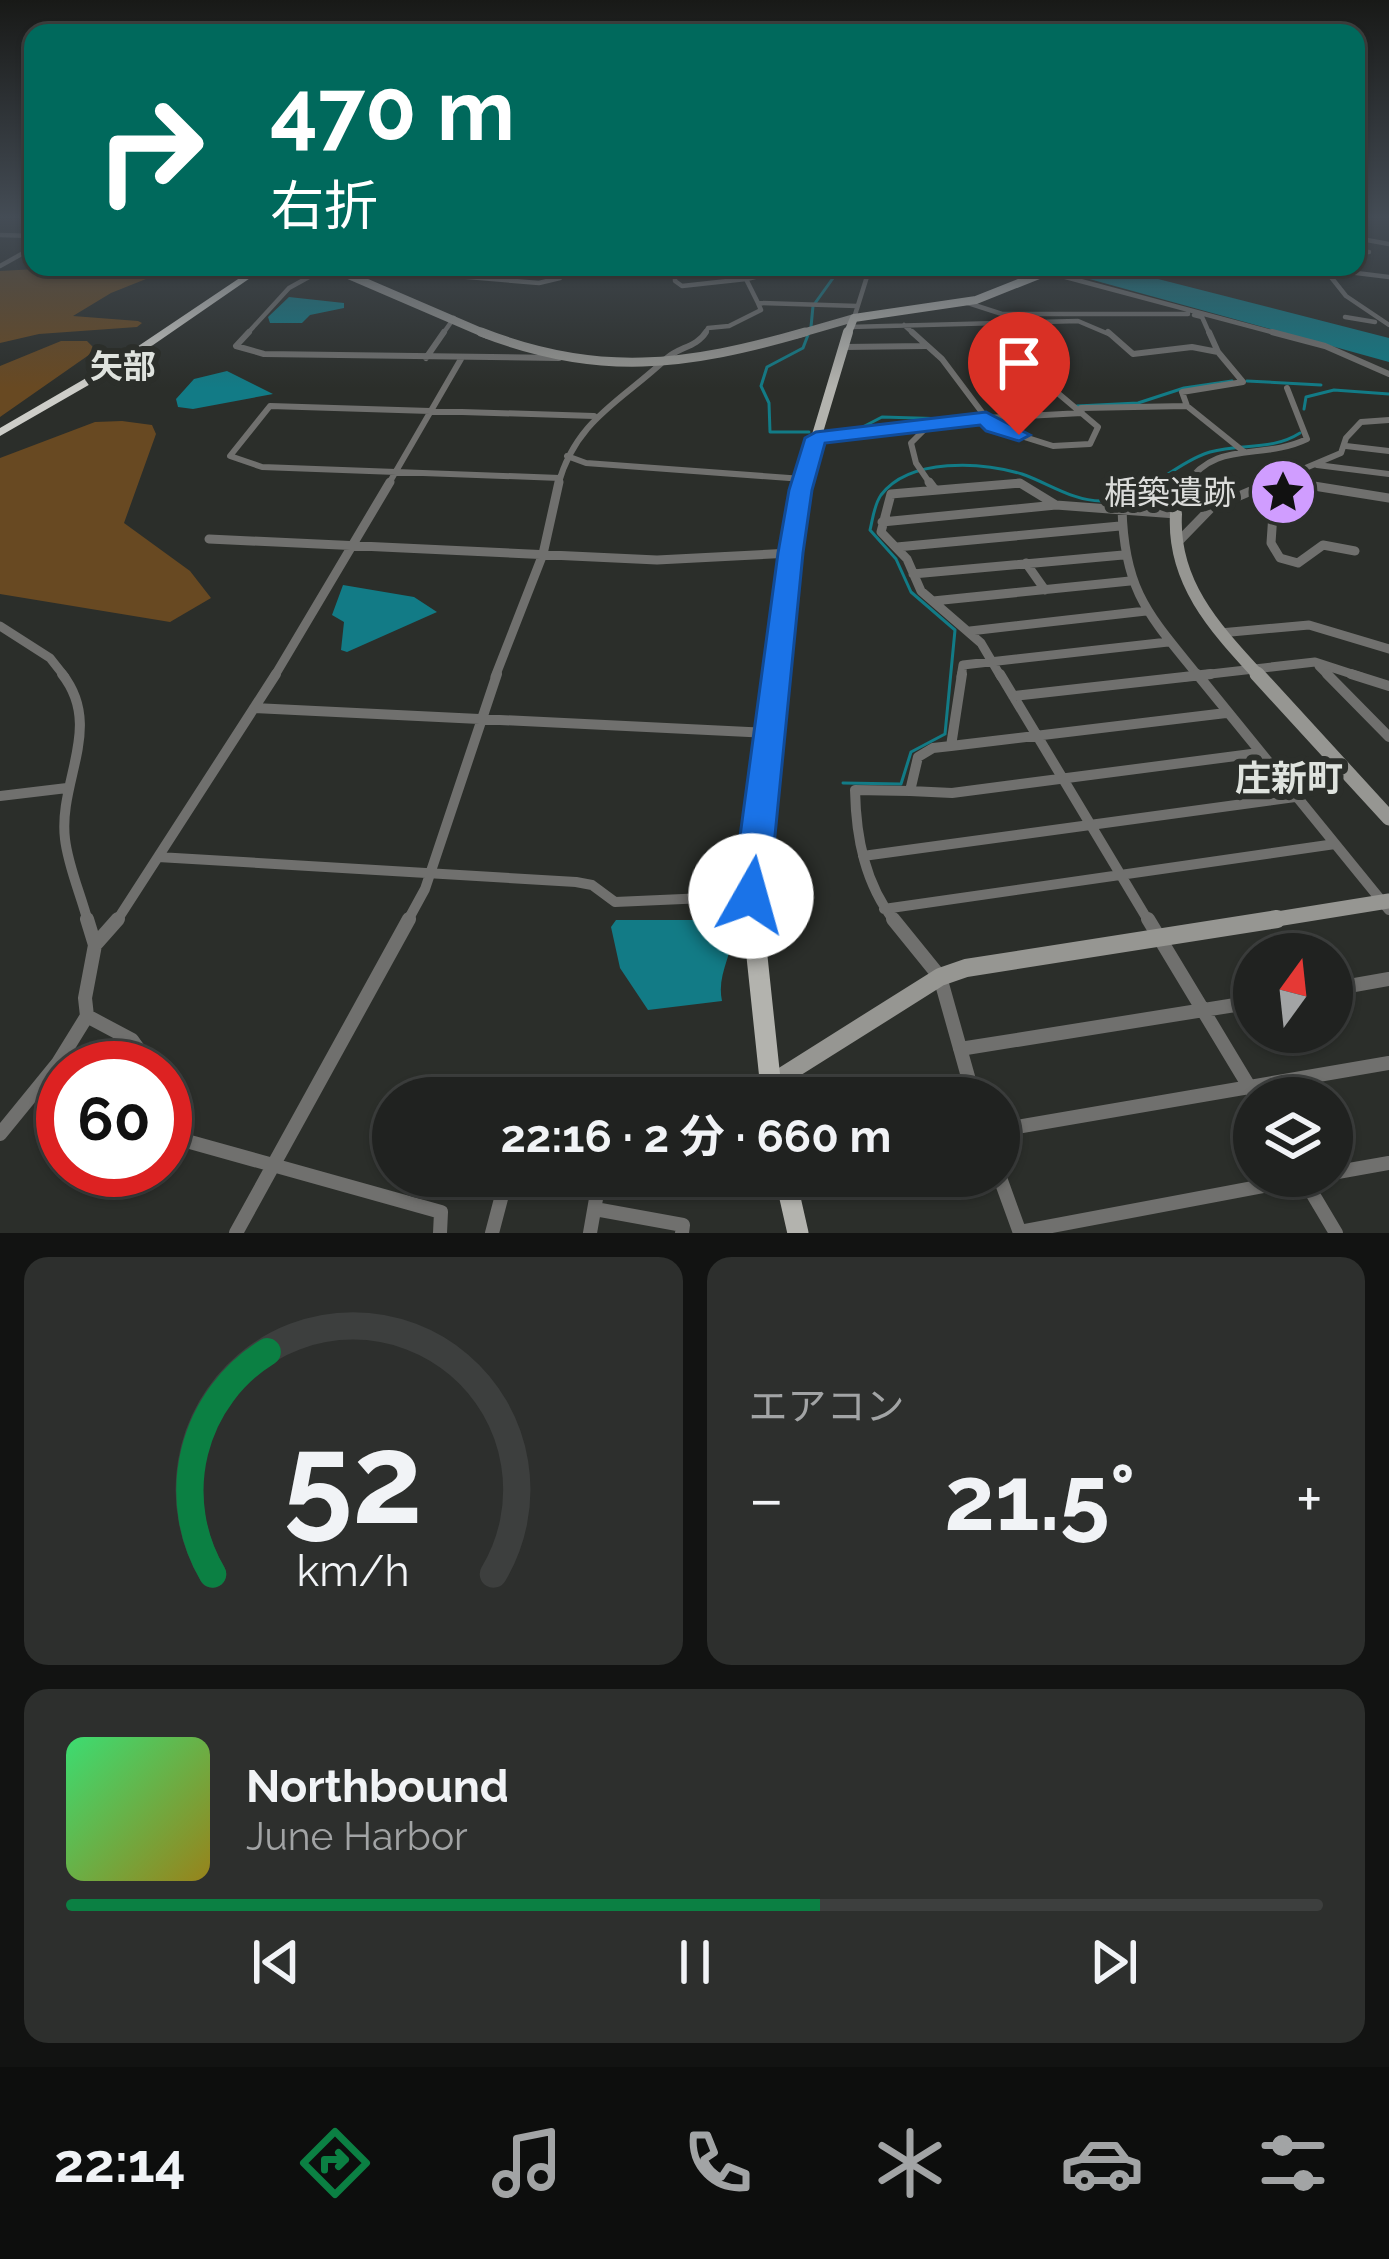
<!DOCTYPE html>
<html lang="ja">
<meta charset="utf-8">
<style>
:root{--surface:#202220;--page:#2d2f2d;--text:#f1f3f6;--muted:#a2a4a5;--line:#3d3f3e;--accent:#0b8043}
body{margin:0;font-family:Raleway,"Noto Sans JP",sans-serif;background:var(--page);color:var(--text);height:100vh;display:flex;flex-direction:column;font-size:45px;white-space:nowrap}
*{box-sizing:border-box;margin:0}
p{font-size:39px;color:var(--muted)}
.icon{flex:none;width:66px;height:66px;fill:none;stroke:currentColor;stroke-width:2;stroke-linecap:round;stroke-linejoin:round}
.map{position:relative;height:1233px;overflow:hidden}
.side{display:flex;flex-direction:column;gap:24px;padding:24px;background:#121312;flex:1}
.side>*{flex:none}
.guide{position:absolute;left:24px;top:24px;width:1341px;height:252px;border-radius:24px;box-shadow:0 3px 9px #0004,0 0 0 3px var(--line);background:#00695c;color:#fff;overflow:hidden}
.needle{width:78px;rotate:15deg}
.buttons{position:absolute;left:1233px;top:933px;display:grid;gap:24px}
.buttons a{display:grid;place-items:center;width:120px;height:120px;border-radius:50%;background:var(--surface);box-shadow:0 3px 9px #0004,0 0 0 3px var(--line);font-size:60px}
.speed{position:absolute;left:36px;top:1041px;display:flex;gap:24px;font-size:60px;font-weight:700;text-align:center}
.speed>*{display:grid;place-content:center;width:156px;height:156px;border-radius:50%;background:var(--surface);box-shadow:0 3px 9px #0004,0 0 0 3px var(--line);line-height:1}
.speed .limit{border:18px solid #d22;background:#fff;color:#111}
.pin{position:absolute;display:grid;place-items:center;width:102px;height:102px;color:#fff;margin:-123px -51px;border-radius:50% 50% 50% 0;rotate:-45deg;box-shadow:0 0 12px #0007}
.pin .icon{rotate:45deg}
.me{position:absolute;width:132px;margin:-66px;rotate:7deg;stroke-linejoin:round;filter:drop-shadow(0 0 9px #0008)}
.turn{display:flex;align-items:center;gap:42px;height:252px;padding:0 48px;font-size:54px}
.turn .icon{width:156px;height:156px;stroke-width:2.5}
.turn b{display:block;font-size:84px;line-height:102px}
.big{font-size:90px;font-weight:700;line-height:1.1}
.side .widget{flex:1;display:flex;flex-direction:column;justify-content:center;gap:18px;min-width:0;padding:0 42px;border-radius:24px;background:var(--page)}
.side .dial{align-items:center;gap:0}
.dial svg{height:312px;overflow:visible;fill:none;stroke:var(--line);stroke-width:7;stroke-linecap:round;text-anchor:middle}
.dial text{fill:var(--text);stroke:none}
.song{display:flex;align-items:center;gap:36px}
.cover{width:144px;height:144px;border-radius:18px;background:linear-gradient(135deg,hsl(140 70% 55%),hsl(50 70% 35%))}
.played{height:12px;border-radius:6px;background:linear-gradient(90deg,var(--accent) 60%,var(--line) 60%)}
.keys{display:flex;justify-content:space-around;direction:ltr}
.heat{display:flex;justify-content:space-between;align-items:center;font-size:66px;direction:ltr}
.side .tiles{flex:1;display:grid;gap:24px;grid-template-columns:1fr 1fr}
.widget:last-child{grid-column:span 2}
.trip{position:absolute;left:372px;top:1077px;width:648px;height:120px;border-radius:60px;background:var(--surface);box-shadow:0 3px 9px #0004,0 0 0 3px var(--line);font-weight:700;line-height:120px;text-align:center}
.tab-bar{display:flex;height:192px;justify-content:space-around;align-items:center;background:#0d0e0d;color:var(--muted)}
.tab-bar .icon{width:84px;height:84px}
.tab-bar .current{color:var(--accent)}
.tab-bar b{font-size:54px;color:var(--text)}
.map>svg:first-child{display:block}
</style>
<div class="map">
<svg width="1389" height="1233" viewBox="0 0 1389 1233">
<rect width="100%" height="100%" fill="#2b2e2a"/>
<path fill="#684922" d="M 71,267 L 176,267 L 111,293 L 73,316 L 138,321 L 142,323 L 137,327 L 39,334 L 0,343 L 0,271 Z
M 61,341 L 87,341 L 96,350 L 0,417 L 0,366 Z
M 122,421 L 152,425 L 156,434 L 124,523 L 190,571 L 211,598 L 170,622 L 0,594 L 0,458 L 95,422 Z"/>
<path fill="#127b86" d="M 1046,267 L 1111,267 L 1389,338 L 1389,362 Z
M 289,297 L 344,303 L 344,308 L 310,315 L 302,323 L 270,323 L 268,317 Z
M 227,371 L 273,394 L 193,409 L 178,407 L 176,399 L 194,379 Z
M 343,585 L 414,597 L 437,612 L 347,652 L 341,650 L 344,622 L 332,615 Z
M 616,920 L 707,920 L 732,927 C 735,953 716,973 722,1001 L 648,1010 L 620,968 L 611,927 Z"/>
<g fill="none" stroke-linecap="round" stroke-linejoin="round">
<path stroke="#127b86" stroke-width="3" d="M 811,327 L 813,306 L 841,267
M 808,335 L 803,348 L 767,367 L 761,386 L 769,403 L 770,432 L 809,432
M 1247,381 L 1321,385
M 1077,406 L 1138,403 L 1184,388 L 1232,381
M 1304,409 L 1306,397 L 1334,390 L 1389,394
M 855,431 L 882,417 L 950,419
M 825,432 L 845,432
M 843,783 L 901,784 L 911,752 L 945,734 L 955,630 L 911,592 L 896,559 L 870,530 C 873,518 874,505 881,495 C 910,457 982,462 1022,474 C 1048,483 1073,501 1101,501 C 1143,501 1172,464 1210,452 C 1241,443 1272,451 1300,433"/>
<path stroke="#70706e" stroke-width="4.5" d="M 0,235 L 33,236
M 1356,238 L 1389,244
M 1356,252 L 1369,252
M 0,266 L 27,251 L 33,239
M 348,267 L 539,283 L 560,278
M 675,267 L 675,281 L 682,286 L 746,279 L 758,303
M 1028,267 L 1283,335
M 1323,267 L 1346,296 L 1389,325
M 1324,269 L 1389,277
M 747,279 L 794,267
M 965,302 L 1002,314 L 1188,314
M 758,303 L 857,306
M 1194,315 L 1202,317 L 1210,335
M 1345,317 L 1375,322
M 854,318 L 870,267
M 1012,324 L 1018,335
M 904,325 L 915,335
M 849,327 L 1078,321 L 1111,335
M 246,335 L 289,288 L 327,267
M 442,335 L 454,318
M 704,335 L 708,328 L 729,326 L 761,310 L 758,303"/>
<path stroke="#70706e" stroke-width="6" d="M 249,332 L 236,346 L 264,354 L 559,358
M 912,332 L 942,359 L 993,427 L 1053,446 L 1090,444 L 1098,427 L 1047,384 L 1017,332
M 1108,332 L 1133,354 L 1192,347 L 1218,352
M 1272,332 L 1325,346 L 1389,374
M 844,347 L 926,346
M 426,358 L 444,332
M 1187,406 L 1243,451
M 1081,408 L 1187,406 L 1182,392 L 1243,382 L 1218,352 L 1209,332
M 929,425 L 911,443 L 916,463 L 931,485
M 816,438 L 986,418 L 1082,413
M 1346,446 L 1389,451
M 567,456 L 586,463 L 803,479
M 1317,465 L 1389,474
M 560,478 L 262,467 L 230,456 L 270,406 L 594,416
M 1289,482 L 1308,485
M 388,485 L 461,359
M 558,485 C 576,419 622,401 667,358 C 679,347 697,347 706,332
M 997,485 L 1023,485
M 1186,485 C 1216,439 1261,461 1307,439 L 1287,388
M 1265,485 L 1341,453 L 1346,438 L 1361,422 L 1389,420"/>
<path stroke="#70706e" stroke-width="9" d="M 929,482 L 935,490
M 1289,482 L 1389,498
M 1293,486 L 1274,499 L 1271,543 L 1280,558 L 1298,563 L 1323,545 L 1355,551
M 1122,508 C 1124,592 1149,615 1199,677
M 882,522 L 1056,505
M 209,539 L 657,560 L 791,553
M 1178,542 L 1211,508 L 1272,482
M 897,547 L 1120,526
M 1026,563 L 1045,590
M 913,574 L 1123,555
M 933,601 L 1130,581
M 0,626 L 50,658 L 65,677
M 970,631 L 1146,611
M 1220,633 L 1309,625 L 1389,649
M 1319,666 L 1330,677
M 274,677 L 390,482
M 495,677 L 543,554 L 559,482
M 961,677 L 963,665 L 1168,642
M 1001,677 L 981,643 L 921,591 L 907,559 L 881,532 L 891,494 L 1020,483 L 1056,505 L 1176,514 L 1188,482
M 1184,677 L 1315,662 L 1361,677"/>
<path stroke="#70706e" stroke-width="10" d="M 62,674 C 104,727 58,781 65,839 C 68,866 81,895 88,922
M 1000,674 L 1149,922
M 1197,674 L 1389,910
M 1327,674 L 1389,737
M 1351,674 L 1389,686
M 1013,696 L 1211,674
M 254,708 L 769,733
M 951,746 L 1226,713
M 910,791 L 952,793 L 1259,753
M 0,796 L 67,788
M 863,856 L 1295,797
M 158,857 L 576,882 L 592,885 L 615,902 L 751,896
M 884,909 L 1335,844
M 116,922 L 276,674
M 407,922 L 425,889 L 497,674
M 895,922 C 865,884 856,838 855,790 L 910,791 L 918,757 L 933,748 L 951,746 L 962,674"/>
<path stroke="#70706e" stroke-width="14" d="M 893,919 L 940,977 L 974,1098
M 1148,919 L 1256,1098
M 95,945 L 118,919
M 1332,989 L 1389,979
M 87,1016 L 132,1040 L 152,1068
M 960,1049 L 1254,1002
M 999,1130 L 1389,1063
M 0,1134 L 58,1063 L 87,1016 L 85,998 L 95,945 L 87,919
M 165,1135 L 441,1212 L 440,1233
M 1332,1173 L 1389,1163
M 999,1175 L 1020,1233
M 1302,1176 L 1336,1233
M 595,1209 L 683,1225 L 682,1233
M 1020,1232 L 1317,1176
M 236,1233 L 409,919
M 492,1233 L 507,1176
M 590,1233 L 600,1176"/>
<path stroke="#969692" stroke-width="8" d="M 330,267 L 488,335
M 795,335 L 854,318"/>
<path stroke="#969692" stroke-width="9" d="M 481,332 C 598,378 687,366 805,332"/>
<path stroke="#969692" stroke-width="12" d="M 1176,514 C 1172,583 1216,629 1260,677"/>
<path stroke="#969692" stroke-width="15" d="M 1257,674 L 1389,818
M 1258,922 L 1389,901"/>
<path stroke="#969692" stroke-width="18" d="M 770,1084 L 940,977 L 966,968 L 1277,919"/>
<path stroke="#b3b3ae" stroke-width="8" d="M 847,335 L 854,318 L 976,300 L 1059,267"/>
<path stroke="#b3b3ae" stroke-width="10" d="M 802,485 L 848,332"/>
<path stroke="#b3b3ae" stroke-width="14" d="M 777,677 L 802,482"/>
<path stroke="#b3b3ae" stroke-width="16" d="M 754,922 L 751,896 L 778,674"/>
<path stroke="#b3b3ae" stroke-width="21" d="M 753,919 L 772,1098
M 785,1176 L 798,1233"/>
<path fill="#cdcdc8" fill-rule="evenodd" d="M 256,267 L 266,267 L 127,363 L 0,436 L 0,428 L 119,359 Z"/>
</g>
<linearGradient id="sky" x2="0" y2="1"><stop stop-color="#181917"/><stop offset="0.56" stop-color="#444c55"/><stop offset="1" stop-color="#444c55" stop-opacity="0"/></linearGradient>
<rect width="1389" height="388" fill="url(#sky)"/>
<path fill="#1a73e8" stroke="#114b97" stroke-width="3" d="M 986,412 L 1030,435 L 1019,441 L 986,431 L 980,425 L 825,443 L 812,490 L 803,553 L 769,896 L 764,907 L 751,911 L 738,907 L 732,896 L 778,553 L 789,490 L 805,438 L 816,432 Z"/>
<defs>
<g id="sight-disc" transform="scale(3.45)"><circle r="9.5" fill="#d09dff" stroke="#2b2e2a"/><path d="M0-6L1.8-2.2L6-1.7L2.9 1.2L3.7 5.4L0 3.3L-3.7 5.4L-2.9 1.2L-6-1.7L-1.8-2.2Z" fill="#111"/></g>
</defs>
<g fill-rule="evenodd">
<use href="#sight-disc" x="1283" y="492"/>
</g>
<g text-anchor="middle" dominant-baseline="central" stroke-width="12" stroke-linejoin="round" paint-order="stroke">
<g font-size="33" font-weight="bold" fill="#dfe3de" stroke="#2b2e2a">
<text x="123" y="366">矢部</text>
</g>
<g font-size="33" fill="#dbdcda" stroke="#2b2e2a" text-anchor="end">
<text x="1236" y="492">楯築遺跡</text>
</g>
<g font-size="36" font-weight="bold" fill="#dfe3de" stroke="#2b2e2a">
<text x="1289" y="778">庄新町</text>
</g>
</g>
</svg>
<div class="buttons">
<a><svg class="needle" viewBox="-14 -14 28 28"><path d="M0-13l5 13h-10z" fill="#e53935"/><path d="M0 13l5-13h-10z" fill="#a2a4a5"/></svg></a>
<a><svg class="icon" aria-label="layers" viewBox="0 0 24 24"><path d="M12 4l9 5-9 5-9-5zM3 14l9 5 9-5"/></svg></a>
</div>
<div class="speed"><div class="limit">60</div></div>
<div class="pin" style="left:1019px;top:435px;background:#d93025"><svg class="icon" aria-label="arrive" viewBox="0 0 24 24"><path d="M6 21V4h12l-3 4 3 4H6"/></svg></div>
<svg class="me" style="left:751px;top:896px" viewBox="-20 -20 40 40"><circle r="19" fill="#fff"/><path d="M0-13L10 11 0 6-10 11z" fill="#1a73e8"/></svg>
<div class="trip">22:16 · 2 分 · 660 m</div>
<div class="guide">
<div class="turn"><svg class="icon" aria-label="right" viewBox="0 0 24 24"><path d="M7 20v-9h11M14 6l5 5-5 5"/></svg><div><b>470 m</b>右折</div></div>
</div>
</div>
<section class="side">
<div class="tiles">
<div class="widget dial"><svg viewBox="0 0 100 80">
<path d="M14 69A42 42 0 1 1 86 69"/>
<path d="M14 69A42 42 0 0 1 28 12" stroke="#0b8043"/>
<text x="50" y="56" font-size="32" font-weight="700">52</text>
<text x="50" y="72" font-size="11">km/h</text>
</svg></div>
<div class="widget"><p>エアコン</p>
<div class="heat"><a>−</a><b class="big">21.5°</b><a>+</a></div>
</div>
<div class="widget">
<div class="song"><i class="cover"></i><div><b>Northbound</b><p>June Harbor</p></div></div>
<div class="played"></div>
<div class="keys"><svg class="icon" aria-label="previous" viewBox="0 0 24 24"><path d="M18 5L8 12l10 7zM5 5v14"/></svg><svg class="icon" aria-label="pause" viewBox="0 0 24 24"><path d="M8 5v14M16 5v14"/></svg><svg class="icon" aria-label="next" viewBox="0 0 24 24"><path d="M6 5l10 7-10 7zM19 5v14"/></svg></div>
</div>
</div>
</section>
<nav class="tab-bar">
<b>22:14</b>
<svg class="icon current" aria-label="directions" viewBox="0 0 24 24"><path d="M12 3l9 9-9 9-9-9zM9 14v-3h6M13 9l2 2-2 2"/></svg>
<svg class="icon" aria-label="music" viewBox="0 0 24 24"><path d="M9 18V5l10-2v13"/><circle cx="6" cy="18" r="3"/><circle cx="16" cy="16" r="3"/></svg>
<svg class="icon" aria-label="phone" viewBox="0 0 24 24"><path d="M5 4h4l2 5-3 2q2 4 5 5l2-3 5 2v4C11 20 4 13 5 4z"/></svg>
<svg class="icon" aria-label="climate" viewBox="0 0 24 24"><path d="M12 3v18M4 7l16 10M4 17L20 7"/></svg>
<svg class="icon" aria-label="car" viewBox="0 0 24 24"><path d="M5 17H2v-5l4-1 3-4h7l3 4 3 1v5h-3M9 17h6M6 11h13"/><circle cx="7" cy="17" r="2"/><circle cx="17" cy="17" r="2"/></svg>
<svg class="icon" aria-label="filters" viewBox="0 0 24 24"><path d="M4 7h16M4 17h16"/><circle cx="9" cy="7" r="2"/><circle cx="15" cy="17" r="2"/></svg>
</nav>
